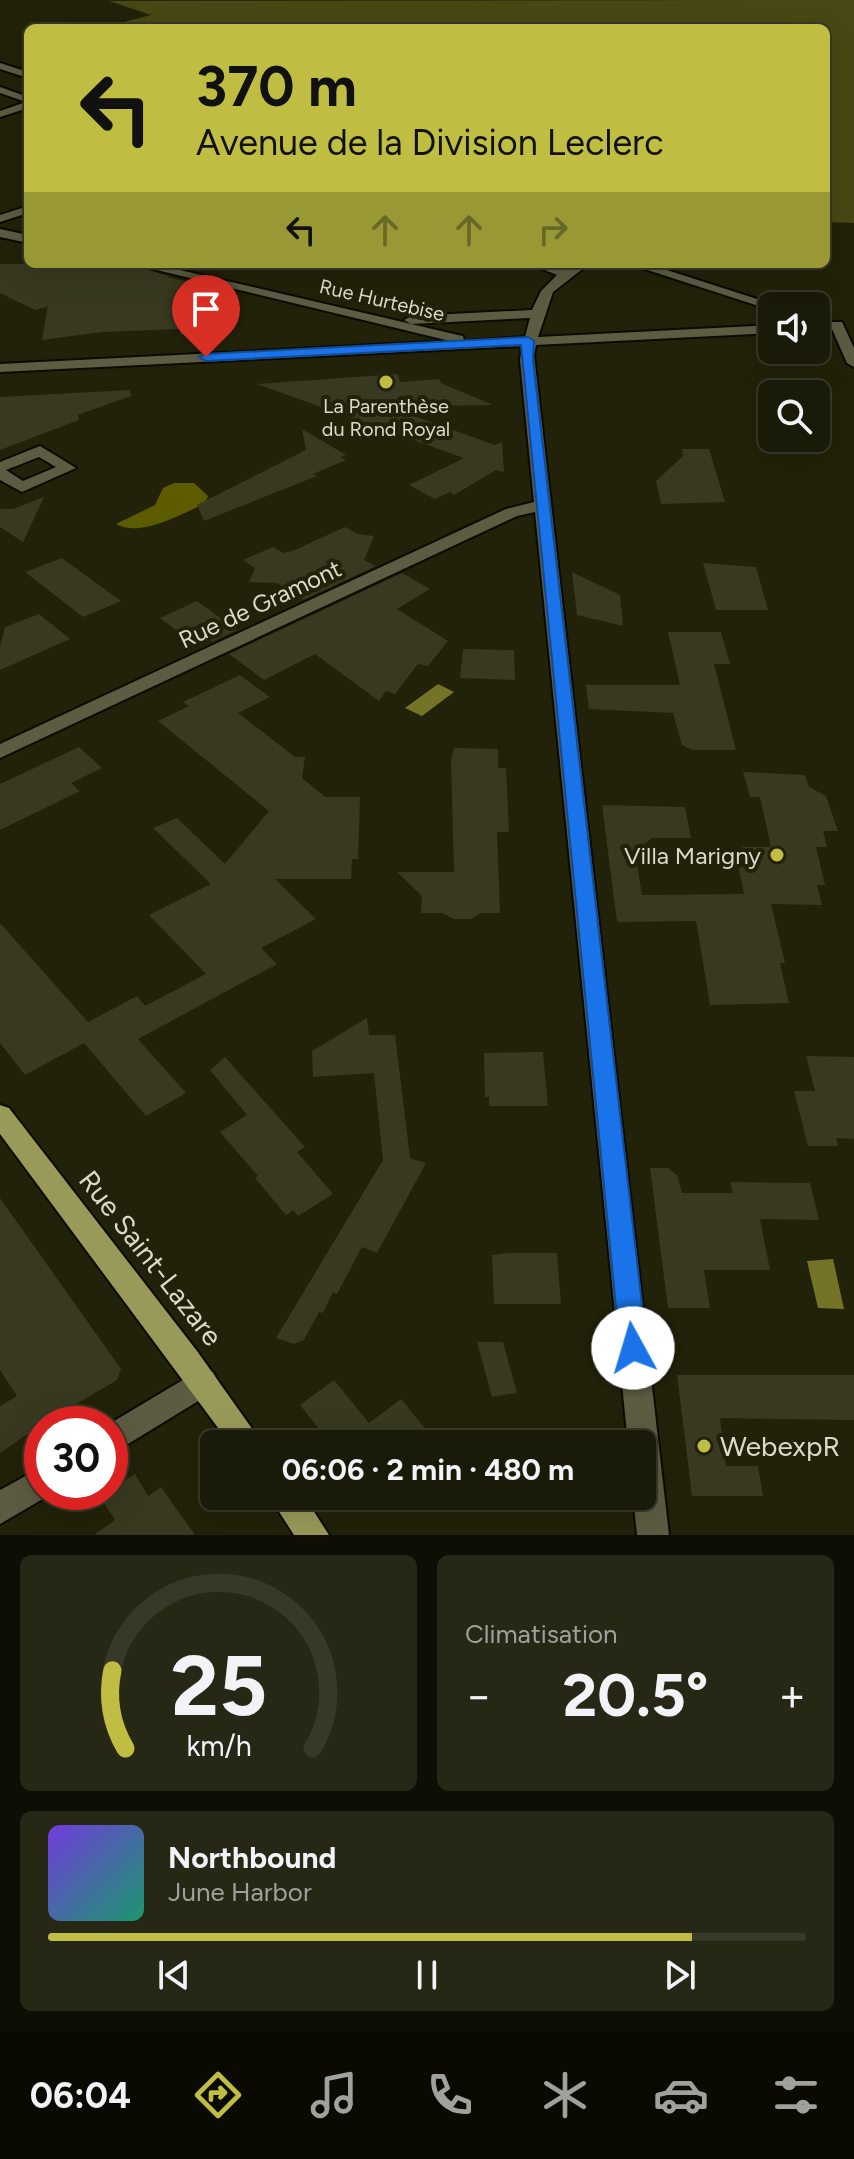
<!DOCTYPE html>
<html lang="fr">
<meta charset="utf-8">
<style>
:root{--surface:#1a1a08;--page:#272716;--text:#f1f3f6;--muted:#9fa19c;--line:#383829;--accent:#bfbe42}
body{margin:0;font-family:Figtree,sans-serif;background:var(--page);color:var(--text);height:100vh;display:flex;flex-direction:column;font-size:30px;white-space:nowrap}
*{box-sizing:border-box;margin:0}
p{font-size:26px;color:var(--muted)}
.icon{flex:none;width:44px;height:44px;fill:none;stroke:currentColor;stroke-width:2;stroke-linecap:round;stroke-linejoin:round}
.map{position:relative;height:1535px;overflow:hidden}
.side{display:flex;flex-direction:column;gap:20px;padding:20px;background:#0e0e04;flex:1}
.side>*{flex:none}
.guide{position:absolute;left:24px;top:24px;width:806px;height:244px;border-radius:12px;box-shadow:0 8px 32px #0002,0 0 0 2px var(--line);background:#bfbe42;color:#111;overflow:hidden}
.fabs{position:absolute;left:758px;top:292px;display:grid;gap:16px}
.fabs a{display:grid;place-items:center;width:72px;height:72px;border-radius:12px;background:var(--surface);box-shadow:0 8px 32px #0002,0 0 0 2px var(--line);font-size:40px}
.speed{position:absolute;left:24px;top:1406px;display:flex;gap:16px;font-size:40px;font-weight:700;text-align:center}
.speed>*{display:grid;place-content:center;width:104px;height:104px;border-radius:50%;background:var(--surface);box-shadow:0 8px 32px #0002,0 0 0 2px var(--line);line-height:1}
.speed .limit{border:12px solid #d22;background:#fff;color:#111}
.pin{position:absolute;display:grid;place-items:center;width:68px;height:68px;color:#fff;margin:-82px -34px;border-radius:50% 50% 50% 0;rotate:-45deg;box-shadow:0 0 8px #0007}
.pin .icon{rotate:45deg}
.me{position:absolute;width:88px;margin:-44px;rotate:354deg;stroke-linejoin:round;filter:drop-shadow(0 0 6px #0008)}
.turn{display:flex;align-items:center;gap:28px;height:168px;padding:0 40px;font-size:36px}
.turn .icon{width:104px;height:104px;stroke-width:2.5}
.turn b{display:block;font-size:56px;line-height:68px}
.lanes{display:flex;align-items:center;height:76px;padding:0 40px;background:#0003;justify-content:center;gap:40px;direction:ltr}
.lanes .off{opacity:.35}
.big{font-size:60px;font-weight:700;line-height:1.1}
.side .card{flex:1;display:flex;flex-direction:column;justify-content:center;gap:12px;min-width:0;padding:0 28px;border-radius:12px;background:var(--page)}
.side .dial{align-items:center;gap:0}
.dial svg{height:208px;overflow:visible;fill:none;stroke:var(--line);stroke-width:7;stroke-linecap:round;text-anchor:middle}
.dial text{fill:var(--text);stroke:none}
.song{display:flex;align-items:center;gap:24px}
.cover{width:96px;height:96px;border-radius:12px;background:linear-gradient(135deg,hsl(260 70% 55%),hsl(160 70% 35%))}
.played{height:8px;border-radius:4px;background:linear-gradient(90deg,var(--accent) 85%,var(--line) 85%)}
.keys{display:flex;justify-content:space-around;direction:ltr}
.heat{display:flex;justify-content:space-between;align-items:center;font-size:44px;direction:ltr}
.side .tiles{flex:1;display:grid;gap:20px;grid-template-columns:1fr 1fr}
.card:last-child{grid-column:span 2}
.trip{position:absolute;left:200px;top:1430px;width:456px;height:80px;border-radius:12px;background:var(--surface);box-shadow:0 8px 32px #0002,0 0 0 2px var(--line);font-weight:700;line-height:80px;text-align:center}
.menu{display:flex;height:128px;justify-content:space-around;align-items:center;background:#0a0a03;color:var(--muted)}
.menu .icon{width:56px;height:56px}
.menu .active{color:var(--accent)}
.menu b{font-size:36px;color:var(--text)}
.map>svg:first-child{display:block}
</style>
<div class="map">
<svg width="854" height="1535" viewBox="0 0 854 1535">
<rect width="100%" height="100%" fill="#22220a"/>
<path fill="#484814" d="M 854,0 L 854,223 L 826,222 L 826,28 L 142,28 L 124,22 L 151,15 L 109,1 Z"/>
<path fill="#5c5b00" d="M 174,483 L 194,483 L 208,496 L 205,504 C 180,514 141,538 116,524 L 155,505 L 163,488 Z"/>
<path fill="#757426" d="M 438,684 L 454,692 L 422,716 L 405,708 Z
M 833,1259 L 844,1309 L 818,1308 L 807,1261 Z"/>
<path fill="#383920" d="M 0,264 L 129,264 L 169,276 L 167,277 L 221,290 L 225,333 L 180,335 L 180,329 L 102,332 L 42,340 L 48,306 L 35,310 L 0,293 Z
M 398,374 L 400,382 L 439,379 L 441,383 L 493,405 L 389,407 L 495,445 L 502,442 L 504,472 L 496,470 L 454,495 L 450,492 L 435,499 L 409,485 L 464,458 L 257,384 Z
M 130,390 L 131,396 L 78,415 L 79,420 L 0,450 L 0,397 Z
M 302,429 L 346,455 L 340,457 L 346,460 L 313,474 L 317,476 L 204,521 L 197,505 L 306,450 Z
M 682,449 L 709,449 L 725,502 L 661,504 L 656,481 L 683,456 Z
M 44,497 L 23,542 L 0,527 L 0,509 L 13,509 Z
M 345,527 L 358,534 L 374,536 L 364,560 L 376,566 L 303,600 L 277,583 L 249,582 L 255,568 L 243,560 L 273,547 L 284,553 L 297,549 Z
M 62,558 L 121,601 L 83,617 L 25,572 Z
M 703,563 L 756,567 L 768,610 L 716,610 Z
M 572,572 L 620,595 L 623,626 L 577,615 Z
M 402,573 L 430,589 L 397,609 L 448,641 L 428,666 L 418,664 L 395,694 L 386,691 L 379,701 L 315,654 L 264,680 L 229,654 Z
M 197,601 L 237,630 L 212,642 L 196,630 L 184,636 L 160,618 Z
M 39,614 L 70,639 L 0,670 L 0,647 L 5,627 Z
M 668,632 L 721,632 L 730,664 L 714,664 L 736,750 L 692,750 L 682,745 L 673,713 L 589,709 L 586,685 L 680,685 Z
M 463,649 L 514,650 L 515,680 L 460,678 Z
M 240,675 L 270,697 L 238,713 L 295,757 L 305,757 L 302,778 L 325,797 L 360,797 L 358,859 L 352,859 L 351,879 L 275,879 L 316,919 L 261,948 L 277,964 L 138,1039 L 186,1093 L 146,1116 L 84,1043 L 25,1075 L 0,1043 L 0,923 L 88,1022 L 137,996 L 145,1006 L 206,974 L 149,915 L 211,884 L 153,828 L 177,818 L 225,864 L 269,811 L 158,721 L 189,706 L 183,702 Z
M 79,747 L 102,768 L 71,783 L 80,791 L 0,830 L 0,784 Z
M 454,748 L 498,749 L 498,768 L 506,768 L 509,832 L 497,832 L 500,913 L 481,913 L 471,919 L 454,919 L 442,913 L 421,913 L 422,896 L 397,872 L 454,872 L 451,760 Z
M 743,772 L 805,775 L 809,787 L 826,796 L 838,831 L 823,831 L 827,847 L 816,847 L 825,885 L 817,885 L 822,905 L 771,904 L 785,963 L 780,963 L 789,1003 L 710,1005 L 696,921 L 617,922 L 602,805 L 685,807 L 691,838 L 652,838 L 635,852 L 642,895 L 744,894 L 738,864 L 746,864 L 742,847 L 771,847 L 760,797 L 750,797 Z
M 367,1018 L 369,1035 L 395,1035 L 410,1158 L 426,1163 L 377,1253 L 362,1247 L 337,1294 L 333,1292 L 323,1313 L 319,1312 L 304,1340 L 294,1344 L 276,1338 L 383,1160 L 374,1073 L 313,1077 L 312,1051 Z
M 543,1052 L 548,1106 L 489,1106 L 489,1097 L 485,1097 L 484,1053 Z
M 806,1056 L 854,1057 L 854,1139 L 836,1138 L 838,1146 L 808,1146 L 794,1091 L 815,1091 Z
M 225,1057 L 305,1147 L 297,1152 L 333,1194 L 298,1216 L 293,1210 L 286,1215 L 255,1178 L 258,1176 L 220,1132 L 247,1115 L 210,1070 Z
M 650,1168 L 668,1168 L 677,1175 L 682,1193 L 733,1193 L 730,1182 L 810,1183 L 819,1220 L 760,1219 L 770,1270 L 704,1270 L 710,1308 L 668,1308 Z
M 0,1198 L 121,1369 L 117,1380 L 42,1424 L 0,1453 L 0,1406 L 17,1396 L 0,1370 Z
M 508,1253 L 557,1253 L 561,1304 L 494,1304 L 492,1255 Z
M 477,1342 L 503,1342 L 517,1393 L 492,1397 Z
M 677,1375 L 854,1375 L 854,1420 L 720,1418 L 726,1466 L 758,1466 L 763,1496 L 692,1496 Z
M 334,1380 L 369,1423 L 401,1399 L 427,1431 L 407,1444 L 331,1444 L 300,1405 Z
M 135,1474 L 148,1496 L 161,1487 L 195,1535 L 94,1535 L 115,1520 L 100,1497 Z"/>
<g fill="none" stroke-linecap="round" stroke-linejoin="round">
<g stroke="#0c0b00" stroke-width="4">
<path id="minor" d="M 0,63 L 28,72 L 28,78 L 0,69 Z
M 0,87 L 28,97 L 28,108 L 0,117 L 0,111 L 26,102 L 0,93 Z
M 28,206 L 28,213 L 0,222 L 0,215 Z
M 0,229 L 28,235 L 28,243 L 0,237 Z
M 132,264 L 154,264 L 458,335 L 463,336 L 464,341 L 525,337 L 530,318 L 411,324 L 404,320 L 411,316 L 532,310 L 541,291 L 557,275 L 530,264 L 548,264 L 564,269 L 574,264 L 589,264 L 553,292 L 538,337 L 772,325 L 772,333 L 536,345 L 534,355 L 669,1535 L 637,1535 L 633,1496 L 642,1496 L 642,1444 L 628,1444 L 535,512 L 517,516 L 0,758 L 0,744 L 506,509 L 534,502 L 520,360 L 522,346 L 0,372 L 0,364 L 450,341 Z
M 629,264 L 648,264 L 779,306 L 768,309 Z
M 816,322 L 842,322 L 854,348 L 854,367 L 847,363 L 832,329 L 816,330 Z
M 40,446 L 76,468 L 22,492 L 0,480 L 0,462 ZM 39,457 L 56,467 L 23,481 L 6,470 Z
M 203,1368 L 213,1372 L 218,1382 L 213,1392 L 110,1455 L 109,1424 Z
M 42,1467 L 42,1492 L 53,1493 L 0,1524 L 0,1490 Z"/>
</g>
<g stroke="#0c0b00" stroke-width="4">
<path id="major" d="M 0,1105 L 9,1108 L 197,1351 L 263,1444 L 230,1444 L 0,1134 Z
M 269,1496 L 304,1496 L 329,1535 L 294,1535 Z"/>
</g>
<use href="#minor" fill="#5b5c42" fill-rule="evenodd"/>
<use href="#major" fill="#999a59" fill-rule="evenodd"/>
</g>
<path fill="#1a73e8" stroke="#114b97" stroke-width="2" d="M 528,337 L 534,341 L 533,360 L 647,1348 L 643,1356 L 633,1360 L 624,1356 L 620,1348 L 521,345 L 206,361 L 199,357 L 206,354 Z"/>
<g fill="#bfbe42" stroke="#22220a" stroke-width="3">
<circle cx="386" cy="382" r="8"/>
<circle cx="777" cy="855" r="8"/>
<circle cx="704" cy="1446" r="8"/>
</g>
<g text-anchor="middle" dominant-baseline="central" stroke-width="8" stroke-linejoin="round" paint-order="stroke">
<g font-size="20" fill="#d9dacb" stroke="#22220a">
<text transform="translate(382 300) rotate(13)">Rue Hurtebise</text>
</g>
<g font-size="20" fill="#d9dacb" stroke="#22220a">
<text x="386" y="406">La Parenthèse<tspan x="386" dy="23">du Rond Royal</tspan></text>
</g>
<g font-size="24" fill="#d9dacb" stroke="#22220a">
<text transform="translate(260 604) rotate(-25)">Rue de Gramont</text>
</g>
<g font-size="24" fill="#d9dacb" stroke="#22220a" text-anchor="end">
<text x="761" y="855">Villa Marigny</text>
</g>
<g font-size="28" fill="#d9dacb" stroke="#22220a">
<text transform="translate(151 1258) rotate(52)">Rue Saint-Lazare</text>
</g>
<g font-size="28" fill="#d9dacb" stroke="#22220a" text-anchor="start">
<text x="720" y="1446">WebexpR</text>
</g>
</g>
</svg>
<div class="fabs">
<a><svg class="icon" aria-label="sound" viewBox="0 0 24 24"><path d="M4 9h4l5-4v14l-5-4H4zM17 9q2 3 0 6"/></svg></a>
<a><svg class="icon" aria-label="search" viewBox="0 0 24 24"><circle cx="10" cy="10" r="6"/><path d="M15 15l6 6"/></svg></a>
</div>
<div class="speed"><div class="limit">30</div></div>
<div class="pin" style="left:206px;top:357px;background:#d93025"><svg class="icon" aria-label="arrive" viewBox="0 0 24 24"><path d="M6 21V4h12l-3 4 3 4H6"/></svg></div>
<svg class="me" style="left:633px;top:1348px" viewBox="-20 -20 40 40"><circle r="19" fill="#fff"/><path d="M0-13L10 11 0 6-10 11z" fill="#1a73e8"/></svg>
<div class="trip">06:06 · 2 min · 480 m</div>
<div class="guide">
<div class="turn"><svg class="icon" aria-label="left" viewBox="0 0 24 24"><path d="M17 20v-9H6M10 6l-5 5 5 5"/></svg><div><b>370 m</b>Avenue de la Division Leclerc</div></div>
<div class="lanes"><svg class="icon" aria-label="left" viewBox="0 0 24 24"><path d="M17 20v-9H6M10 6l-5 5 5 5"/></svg><svg class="icon off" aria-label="ahead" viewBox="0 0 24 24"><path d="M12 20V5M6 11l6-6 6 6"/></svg><svg class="icon off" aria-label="ahead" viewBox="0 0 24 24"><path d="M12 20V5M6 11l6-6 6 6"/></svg><svg class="icon off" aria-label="right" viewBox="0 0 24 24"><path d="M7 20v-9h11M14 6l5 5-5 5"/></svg></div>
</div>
</div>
<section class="side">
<div class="tiles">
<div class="card dial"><svg viewBox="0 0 100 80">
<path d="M14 69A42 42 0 1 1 86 69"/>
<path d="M14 69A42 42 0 0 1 9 39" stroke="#bfbe42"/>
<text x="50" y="56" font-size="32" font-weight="700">25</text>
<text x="50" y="72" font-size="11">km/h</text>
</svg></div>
<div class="card"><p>Climatisation</p>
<div class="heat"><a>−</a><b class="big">20.5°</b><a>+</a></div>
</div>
<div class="card">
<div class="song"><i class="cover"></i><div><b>Northbound</b><p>June Harbor</p></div></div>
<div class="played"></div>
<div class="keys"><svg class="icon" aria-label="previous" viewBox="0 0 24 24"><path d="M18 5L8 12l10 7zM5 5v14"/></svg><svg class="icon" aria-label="pause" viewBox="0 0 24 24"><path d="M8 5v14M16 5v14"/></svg><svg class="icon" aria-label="next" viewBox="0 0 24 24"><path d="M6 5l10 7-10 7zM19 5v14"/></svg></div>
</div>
</div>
</section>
<nav class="menu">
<b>06:04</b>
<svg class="icon active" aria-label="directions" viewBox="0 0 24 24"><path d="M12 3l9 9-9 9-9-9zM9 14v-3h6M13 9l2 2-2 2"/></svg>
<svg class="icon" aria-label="music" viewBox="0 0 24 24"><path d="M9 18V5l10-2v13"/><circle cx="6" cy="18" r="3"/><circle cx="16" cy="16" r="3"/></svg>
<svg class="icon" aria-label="phone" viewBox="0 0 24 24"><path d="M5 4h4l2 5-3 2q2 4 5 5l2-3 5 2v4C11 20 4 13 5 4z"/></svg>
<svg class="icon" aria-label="climate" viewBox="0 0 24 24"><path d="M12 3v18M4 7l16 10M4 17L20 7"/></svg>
<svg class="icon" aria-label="car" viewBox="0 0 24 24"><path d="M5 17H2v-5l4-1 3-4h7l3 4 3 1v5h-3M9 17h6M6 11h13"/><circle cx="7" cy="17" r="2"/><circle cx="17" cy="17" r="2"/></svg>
<svg class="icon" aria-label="filters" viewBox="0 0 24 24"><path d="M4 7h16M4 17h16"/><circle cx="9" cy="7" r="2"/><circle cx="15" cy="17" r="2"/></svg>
</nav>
